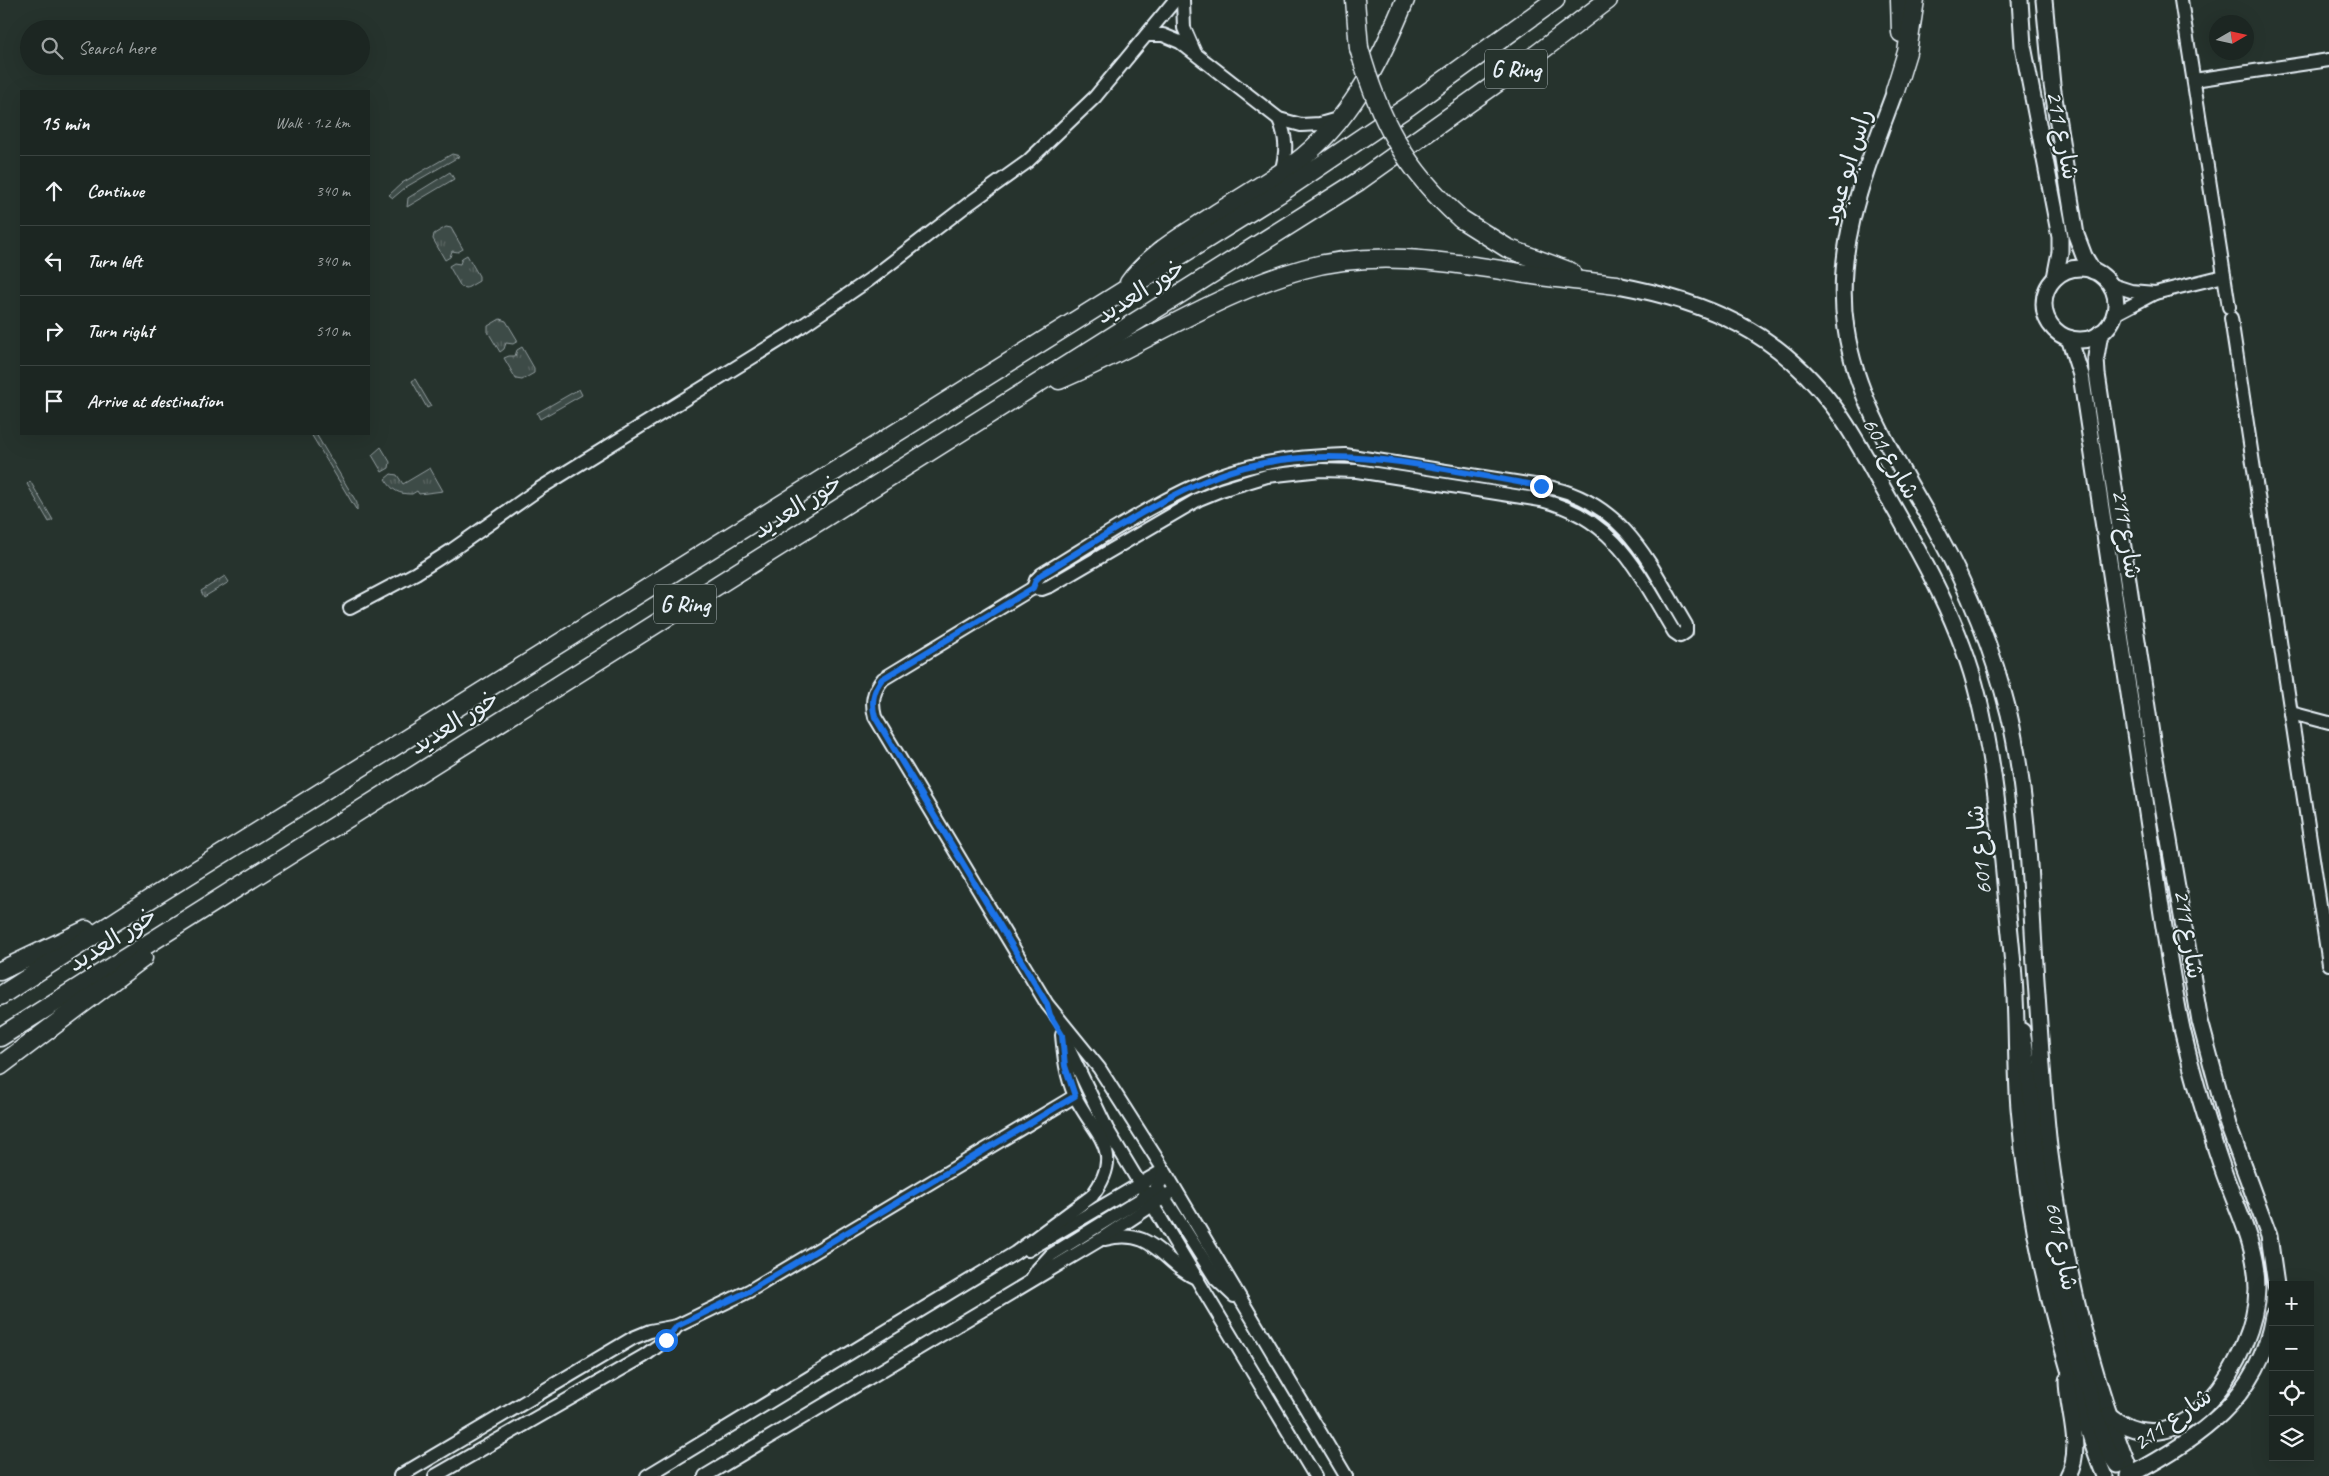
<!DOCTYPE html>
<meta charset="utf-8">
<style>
body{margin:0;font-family:Caveat,"Playpen Sans Arabic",sans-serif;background:#252e2a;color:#f1f3f6}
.controls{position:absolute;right:15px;bottom:15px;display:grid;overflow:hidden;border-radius:0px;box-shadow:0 5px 20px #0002}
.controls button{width:45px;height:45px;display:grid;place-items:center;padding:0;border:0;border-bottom:1px solid #3a4340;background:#1c2622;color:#f1f3f6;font:25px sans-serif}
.compass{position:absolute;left:2209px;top:15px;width:45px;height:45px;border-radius:50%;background:#1c2622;box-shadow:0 5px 20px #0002;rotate:81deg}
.stop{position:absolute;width:15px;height:15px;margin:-11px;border:4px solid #1a73e8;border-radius:50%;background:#fff}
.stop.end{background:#1a73e8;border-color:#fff;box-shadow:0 1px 5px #0008}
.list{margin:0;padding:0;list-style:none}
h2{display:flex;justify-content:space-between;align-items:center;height:65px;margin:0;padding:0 20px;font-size:21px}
h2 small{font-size:16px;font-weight:400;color:#a0a5a5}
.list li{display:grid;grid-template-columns:32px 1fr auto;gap:15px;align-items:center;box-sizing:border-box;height:70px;padding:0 20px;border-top:1px solid #3a4340}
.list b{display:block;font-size:19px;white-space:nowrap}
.list em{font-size:16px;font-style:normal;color:#a0a5a5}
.icon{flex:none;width:28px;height:28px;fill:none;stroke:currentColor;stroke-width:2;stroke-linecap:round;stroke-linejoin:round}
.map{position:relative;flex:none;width:2329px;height:1476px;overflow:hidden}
.search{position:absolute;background:#1c2622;box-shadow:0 5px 20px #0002;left:20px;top:20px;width:350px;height:55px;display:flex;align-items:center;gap:12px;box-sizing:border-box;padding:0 18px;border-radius:28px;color:#a0a5a5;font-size:19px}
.panel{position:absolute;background:#1c2622;box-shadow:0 5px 20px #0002;left:20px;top:90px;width:350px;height:345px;border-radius:0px}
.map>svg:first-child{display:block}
.grass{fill:url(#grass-tufts);stroke:#939ea0}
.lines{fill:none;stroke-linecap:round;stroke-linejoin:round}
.minor-casing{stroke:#e8f1f8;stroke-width:16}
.major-casing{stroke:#e8f1f8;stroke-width:19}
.highway-casing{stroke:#e8f1f8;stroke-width:21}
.minor{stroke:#26332d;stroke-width:12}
.major{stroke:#26332d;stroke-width:15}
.highway{stroke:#26332d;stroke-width:18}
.highway-bridge-casing{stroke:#e8f1f8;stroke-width:21;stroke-linecap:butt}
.highway-bridge{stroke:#26332d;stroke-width:18}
.route{stroke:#1a73e8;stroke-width:6}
.labels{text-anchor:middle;stroke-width:4;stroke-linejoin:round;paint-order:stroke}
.shield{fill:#26332d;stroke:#aeb8bb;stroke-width:1}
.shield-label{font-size:22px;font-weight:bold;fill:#e8f1f8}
.street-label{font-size:24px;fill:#e8f1f8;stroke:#26332d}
</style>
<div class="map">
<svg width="2329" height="1476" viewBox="0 0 2329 1476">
<defs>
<pattern id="grass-tufts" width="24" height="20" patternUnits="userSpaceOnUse" patternTransform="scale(1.25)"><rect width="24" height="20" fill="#3e4b47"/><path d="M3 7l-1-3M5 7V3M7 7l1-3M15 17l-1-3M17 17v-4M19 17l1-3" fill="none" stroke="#5a6562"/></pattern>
</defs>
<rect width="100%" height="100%" fill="#26332d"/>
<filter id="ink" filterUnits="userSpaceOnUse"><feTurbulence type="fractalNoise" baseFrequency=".02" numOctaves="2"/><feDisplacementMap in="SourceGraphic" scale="10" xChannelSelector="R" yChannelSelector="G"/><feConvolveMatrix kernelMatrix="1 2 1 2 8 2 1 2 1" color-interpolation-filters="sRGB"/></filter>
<g filter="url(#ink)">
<g class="grass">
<path d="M 452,154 L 460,156 L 406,187 L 393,198 L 389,195 L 402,183 Z"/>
<path d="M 450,172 L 454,179 L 407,207 L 408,198 Z"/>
<path d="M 446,227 L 451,228 L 463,249 L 458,252 L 452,251 L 450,257 L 445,260 L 433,239 L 434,234 Z"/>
<path d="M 467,255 L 479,276 L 479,281 L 467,288 L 461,287 L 449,266 L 454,263 L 460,264 L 462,258 Z"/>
<path d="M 500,319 L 506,321 L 518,341 L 513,344 L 506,343 L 504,349 L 500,352 L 488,332 L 488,326 Z"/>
<path d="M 522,347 L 534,368 L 534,373 L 522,380 L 516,379 L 504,358 L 509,356 L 515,356 L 517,350 Z"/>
<path d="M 415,379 L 431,406 L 427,408 L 412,381 Z"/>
<path d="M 579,389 L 582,395 L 540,419 L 537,413 Z"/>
<path d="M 311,434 L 316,434 L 357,503 L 357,511 Z"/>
<path d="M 381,447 L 390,462 L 389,468 L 382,472 L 372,455 Z"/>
<path d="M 430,468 L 443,491 L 419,494 L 417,491 L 412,494 C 398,494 393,491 385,479 L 391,474 L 397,475 L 403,484 Z"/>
<path d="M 30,481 L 53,520 L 49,522 L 27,484 Z"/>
<path d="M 225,576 L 229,582 L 204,597 L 201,591 Z"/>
</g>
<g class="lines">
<defs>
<g id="minor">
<path d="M 1183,0 L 1184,28 L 1194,51"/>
<path d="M 2181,0 L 2229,307"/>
<path d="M 1148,35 L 1163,35 L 1180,42 L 1279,119 L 1301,125 L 1320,124 L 1341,118"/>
<path d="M 2194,80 L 2329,60"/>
<path d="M 1279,119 C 1287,139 1287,152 1281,172"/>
<path d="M 2109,284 L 2131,291 L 2155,293"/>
<path d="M 2113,315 L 2155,293 L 2224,276"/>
<path d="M 2231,318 L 2329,964"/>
<path d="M 1345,455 L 1553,488 C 1627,506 1650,565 1686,625 L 1686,632 L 1680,636 L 1674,632 C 1638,572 1615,518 1541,500 L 1357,471 L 1321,470 L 1267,476 L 1221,490 L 1199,499 L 1050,586 L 1042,589 L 1033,588 L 1036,580 L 1042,574 C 1097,541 1159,498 1218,476 C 1259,461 1302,456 1345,455 Z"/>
<path d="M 1033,588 L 883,679 C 873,691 871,702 875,717 L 1047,1004 L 1099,1068 L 1164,1170 L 1346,1476"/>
<path d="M 350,608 L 416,573 L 452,550 L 539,489 L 790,334 L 869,280 L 967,205 L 1027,162 L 1095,97 L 1175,0"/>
<path d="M 2291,713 L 2329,723"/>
<path d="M 1064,1039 L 1107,1129 L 1315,1476"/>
<path d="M 1160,1191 L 1216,1279 L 1234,1296"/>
<path d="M 1105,1239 C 1155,1226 1162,1264 1198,1279"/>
<path d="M 1028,1250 L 1164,1170"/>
<path d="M 1031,1280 L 1038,1269 L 1051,1255 L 1154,1191 L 1162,1180 L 1164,1170"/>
<path d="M 400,1476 L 633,1338 L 650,1331 L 677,1326 L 749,1291 L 1075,1096"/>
<path d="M 435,1476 L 644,1356 L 666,1340 L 677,1326"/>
<path d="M 647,1476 L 1015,1253 L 1092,1196 C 1127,1150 1093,1134 1075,1096 C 1066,1076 1064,1056 1062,1035"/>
<path d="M 705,1476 L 1098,1241 L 1175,1190"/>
</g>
<g id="major">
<path d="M 2020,0 L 2023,46 L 2060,237 L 2060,252 L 2055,278"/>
<path d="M 2044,0 L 2052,85 L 2076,235 L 2084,256 L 2093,271"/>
<path d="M 1895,91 C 1867,167 1833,245 1846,329 C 1857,404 1901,467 1937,532 C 1969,590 1993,650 2009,714 C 2029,801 2030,892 2036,980 C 2040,1036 2043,1092 2049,1147 C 2063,1259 2089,1371 2132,1476"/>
<circle cx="2080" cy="304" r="36"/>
<path d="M 1617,285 C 1708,302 1777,331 1834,407 C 1853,432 1868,462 1884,490 C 1921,555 1960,622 1978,696 C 1994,761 2000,828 2006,894 C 2009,928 2014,963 2015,997 C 2017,1034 2016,1071 2019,1108 C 2027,1209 2048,1308 2080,1404 C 2088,1428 2095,1453 2105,1476"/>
<path d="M 2100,333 L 2096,357 L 2097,374 L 2153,747 L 2200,1021 L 2228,1125 L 2269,1236 L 2276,1285"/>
<path d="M 2069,338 L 2081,375 C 2102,521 2124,667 2147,813 C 2158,885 2167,958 2182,1029 C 2193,1077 2207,1124 2223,1170 C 2237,1210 2257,1245 2257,1289 C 2256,1354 2184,1476 2109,1415"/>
<path d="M 2022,1031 C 2032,1078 2032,1126 2039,1174 C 2049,1246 2065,1318 2088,1388 C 2096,1412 2102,1444 2118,1465"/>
<path d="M 2067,1380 C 2067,1410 2084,1448 2068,1476"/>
<path d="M 2129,1476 C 2197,1440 2260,1398 2273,1316"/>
</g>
<g id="highway">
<path d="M 1355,0 L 1359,48"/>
<path d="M 1900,0 L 1901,33"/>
<path d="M 1895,91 L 1907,52 L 1915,0"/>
<path d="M 1461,219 L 1507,248 L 1571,272"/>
<path d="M 1129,283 C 1151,252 1186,234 1217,213 C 1243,197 1269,181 1294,164 C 1349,123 1380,62 1405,0"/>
<path d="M 1059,380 C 1141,346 1217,293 1303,269 C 1375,249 1448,262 1520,273 C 1552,278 1585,281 1617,285"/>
<path d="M 0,971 L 86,930"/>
<path d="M 0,996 L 150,899 L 1280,193 L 1409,106 L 1555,0"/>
<path d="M 0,1037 L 1359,181 L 1525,63 L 1608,0"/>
<path d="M 0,1066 L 143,958"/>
</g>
</defs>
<use href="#minor" class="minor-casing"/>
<use href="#major" class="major-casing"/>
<use href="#highway" class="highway-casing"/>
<use href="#minor" class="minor"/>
<use href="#major" class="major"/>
<use href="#highway" class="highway"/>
<defs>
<path id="highway-bridge" d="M 1359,48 C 1379,120 1405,169 1461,219"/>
</defs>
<use href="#highway-bridge" class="highway-bridge-casing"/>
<use href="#highway-bridge" class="highway-bridge"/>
</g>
</g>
<g class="lines" filter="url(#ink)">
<path class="route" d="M 666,1340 L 677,1326 L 749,1291 L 1075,1096 L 1065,1066 L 1062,1035 L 1050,1015 L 1047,1004 L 875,717 C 871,702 873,691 882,679 L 1033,588 L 1036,580 L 1042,574 C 1099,540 1155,500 1217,476 C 1322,436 1435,469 1541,486"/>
</g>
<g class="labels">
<g class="shield">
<rect x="1485" y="49.5" width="62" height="39" rx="4"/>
<rect x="654" y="584.5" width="62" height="39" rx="4"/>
</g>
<g class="shield-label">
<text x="1516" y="77">G Ring</text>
<text x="685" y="612">G Ring</text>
</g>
<g class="street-label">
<text transform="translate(2063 135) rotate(79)" y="8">شارع 211</text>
<text transform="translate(1847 167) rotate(-73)" y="8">راس ابو عبود</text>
<text transform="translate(1140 291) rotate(-32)" y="8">خور العديد</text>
<text transform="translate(1891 458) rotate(60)" y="8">شارع 601</text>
<text transform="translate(797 506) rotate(-32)" y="8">خور العديد</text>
<text transform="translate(2127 534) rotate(81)" y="8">شارع 211</text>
<text transform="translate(454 722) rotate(-32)" y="8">خور العديد</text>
<text transform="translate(1979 850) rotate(-96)" y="8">شارع 601</text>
<text transform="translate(2189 934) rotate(81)" y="8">شارع 211</text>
<text transform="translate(112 939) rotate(-32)" y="8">خور العديد</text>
<text transform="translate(2062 1246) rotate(79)" y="8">شارع 601</text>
<text transform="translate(2172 1419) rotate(-35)" y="8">شارع 211</text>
</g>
</g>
</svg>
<div class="controls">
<button>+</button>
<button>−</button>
<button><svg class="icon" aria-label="locate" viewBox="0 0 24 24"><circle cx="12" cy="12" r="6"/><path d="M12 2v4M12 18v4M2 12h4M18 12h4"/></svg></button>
<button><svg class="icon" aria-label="layers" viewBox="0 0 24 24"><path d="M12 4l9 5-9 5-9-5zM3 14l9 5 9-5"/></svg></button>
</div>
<svg class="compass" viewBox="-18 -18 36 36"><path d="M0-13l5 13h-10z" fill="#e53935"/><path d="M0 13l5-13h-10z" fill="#a0a5a5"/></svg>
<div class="stop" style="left:666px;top:1340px"></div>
<div class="stop end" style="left:1541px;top:486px"></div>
<div class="search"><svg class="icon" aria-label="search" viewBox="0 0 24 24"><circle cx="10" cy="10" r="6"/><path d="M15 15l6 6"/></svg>Search here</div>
<section class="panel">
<h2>15 min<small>Walk · 1.2 km</small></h2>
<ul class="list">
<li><svg class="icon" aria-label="ahead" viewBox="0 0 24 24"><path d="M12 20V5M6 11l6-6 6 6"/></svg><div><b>Continue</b></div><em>340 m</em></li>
<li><svg class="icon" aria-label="left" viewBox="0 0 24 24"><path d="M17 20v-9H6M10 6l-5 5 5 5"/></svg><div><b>Turn left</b></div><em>340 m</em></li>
<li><svg class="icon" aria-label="right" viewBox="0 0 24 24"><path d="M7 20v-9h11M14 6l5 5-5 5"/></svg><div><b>Turn right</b></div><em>510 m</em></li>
<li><svg class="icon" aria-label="arrive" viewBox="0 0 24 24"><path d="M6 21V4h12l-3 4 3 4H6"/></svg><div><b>Arrive at destination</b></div></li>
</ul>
</section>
</div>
